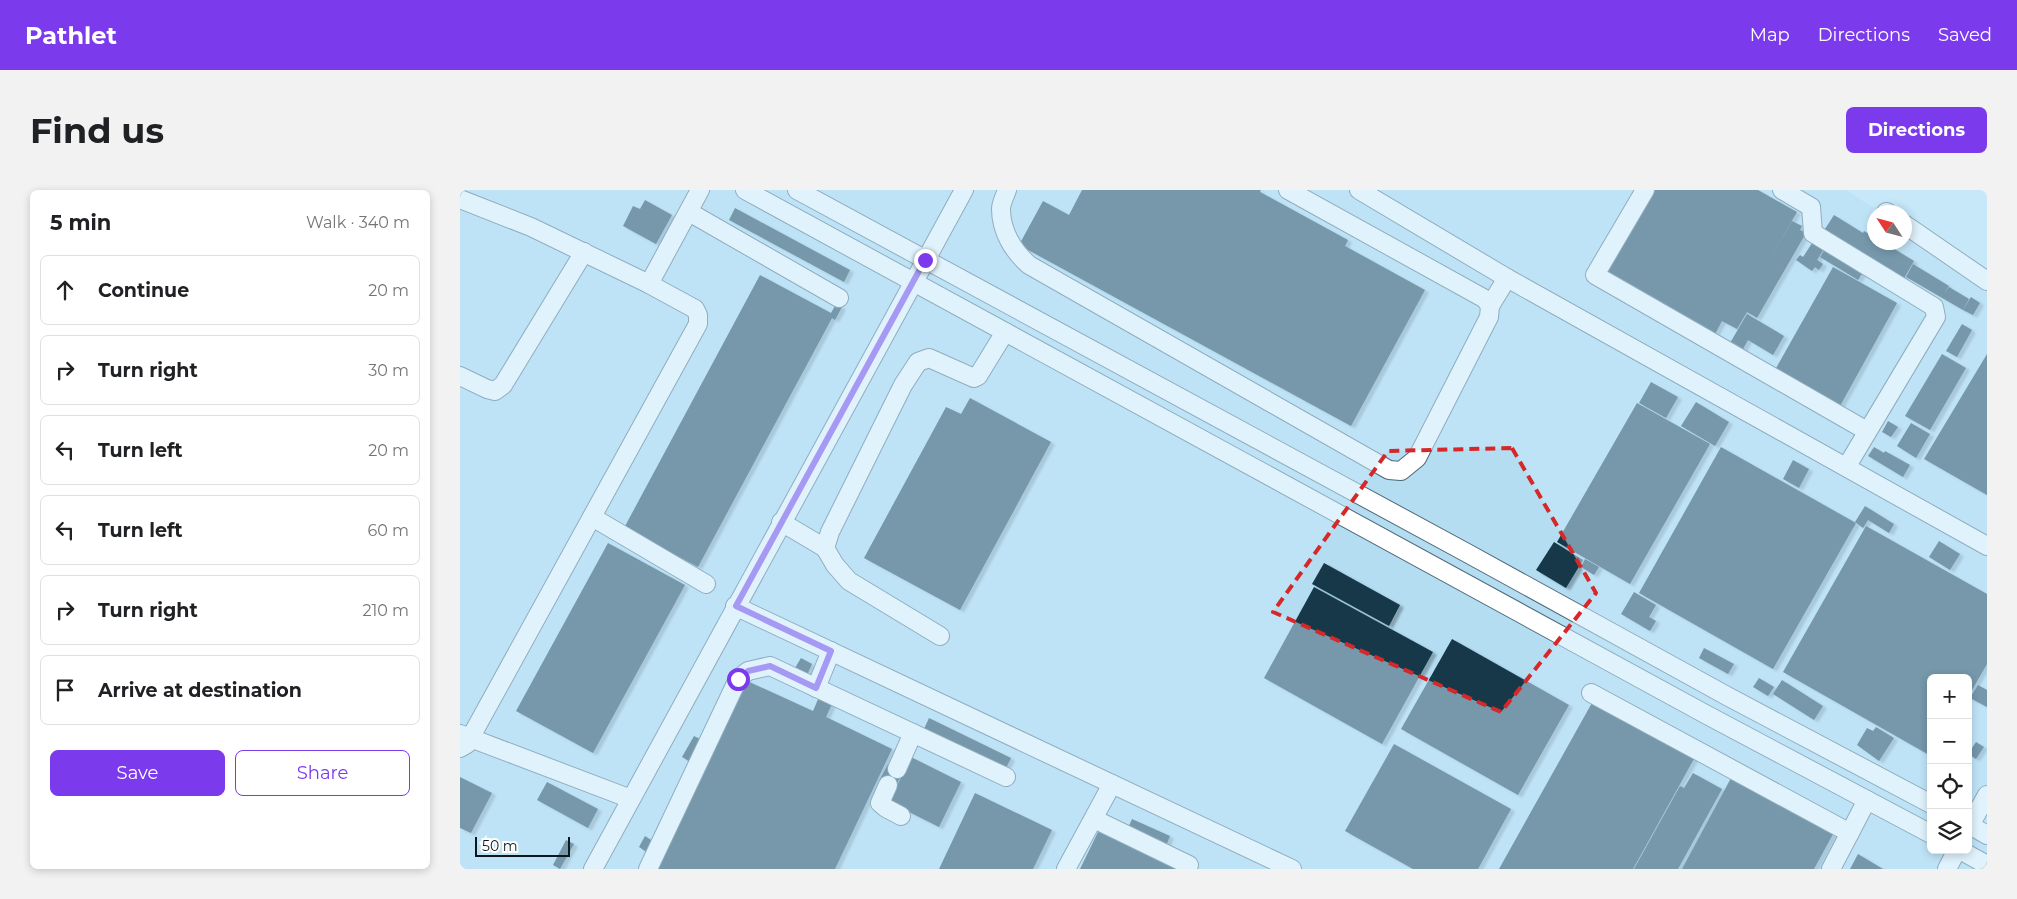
<!DOCTYPE html>
<meta charset="utf-8">
<style>
body{margin:0;font-family:Montserrat,sans-serif;background:#f2f2f2;color:#202124}
.controls{position:absolute;right:15px;bottom:15px;display:grid;overflow:hidden;border-radius:8px;box-shadow:0 2px 8px #0003}
.controls button{width:45px;height:45px;display:grid;place-items:center;padding:0;border:0;border-bottom:1px solid #e0e0e0;background:#fff;color:#202124;font:25px sans-serif}
.compass{position:absolute;left:1407px;top:15px;width:45px;height:45px;border-radius:50%;background:#fff;box-shadow:0 2px 8px #0003;rotate:306deg}
.scale{position:absolute;left:15px;bottom:12px;width:95px;box-sizing:border-box;padding-left:5px;border:2px solid #0c181e;border-top:0;font-size:14px;line-height:18px;white-space:nowrap;color:#0c181e;-webkit-text-stroke:4px #fff;paint-order:stroke}
.stop{position:absolute;width:15px;height:15px;margin:-11px;border:4px solid #7c3aed;border-radius:50%;background:#fff}
.stop.end{background:#7c3aed;border-color:#fff;box-shadow:0 1px 5px #0008}
.list{margin:0;padding:0;list-style:none}
h2{display:flex;justify-content:space-between;align-items:center;height:65px;margin:0;padding:0 20px;font-size:21px}
h2 small{font-size:16px;font-weight:400;color:#757577}
.list li{display:grid;grid-template-columns:32px 1fr auto;gap:15px;align-items:center;box-sizing:border-box;height:70px;margin:0 10px 10px;padding:0 10px;border:1px solid #e0e0e0;border-radius:8px}
.list b{display:block;font-size:19px;white-space:nowrap}
.list em{font-size:16px;font-style:normal;color:#757577}
.actions{display:flex;gap:10px;padding:15px 20px}
.actions a{flex:1;padding:11px 0;border:1px solid #7c3aed;border-radius:8px;text-align:center;font-size:18px;color:#7c3aed}
.actions .main{background:#7c3aed;color:#fff}
.icon{flex:none;width:28px;height:28px;fill:none;stroke:currentColor;stroke-width:2;stroke-linecap:round;stroke-linejoin:round}
.map{position:relative;flex:none;width:1527px;height:679px;overflow:hidden;border-radius:8px}
header{display:flex;align-items:center;gap:30px;box-sizing:border-box;height:70px;padding:0 25px;background:#7c3aed;color:#fff}
header strong{font-size:24px}
nav{display:flex;gap:28px;margin-inline-start:auto;font-size:18px}
.intro{display:flex;align-items:center;justify-content:space-between;box-sizing:border-box;height:120px;padding:0 30px}
h1{margin:0;font-size:35px}
.button{padding:12px 22px;border-radius:8px;background:#7c3aed;color:#fff;font-size:18px;font-weight:700}
main{display:flex;gap:30px;padding:0 30px}
aside{flex:1;background:#fff;border-radius:8px;box-shadow:0 2px 8px #0003}
.map>svg:first-child{display:block}
.built{fill:#b5ddf2;fill-rule:evenodd}
.building{fill:#12394a;filter:url(#shadow)}
.lines{fill:none;stroke-linecap:round;stroke-linejoin:round}
.minor-casing{stroke:#4b6877;stroke-width:20}
.minor{stroke:#fff;stroke-width:18}
.route{stroke:#7c3aed;stroke-width:6}
.marked{fill:none;stroke:#d62828;stroke-width:4;stroke-dasharray:10 6;stroke-linejoin:round}
</style>
<header>
<strong>Pathlet</strong>
<nav><a>Map</a><a>Directions</a><a>Saved</a></nav>
</header>
<div class="intro"><h1>Find us</h1><a class="button">Directions</a></div>
<main>
<aside>
<h2>5 min<small>Walk · 340 m</small></h2>
<ul class="list">
<li><svg class="icon" aria-label="ahead" viewBox="0 0 24 24"><path d="M12 20V5M6 11l6-6 6 6"/></svg><div><b>Continue</b></div><em>20 m</em></li>
<li><svg class="icon" aria-label="right" viewBox="0 0 24 24"><path d="M7 20v-9h11M14 6l5 5-5 5"/></svg><div><b>Turn right</b></div><em>30 m</em></li>
<li><svg class="icon" aria-label="left" viewBox="0 0 24 24"><path d="M17 20v-9H6M10 6l-5 5 5 5"/></svg><div><b>Turn left</b></div><em>20 m</em></li>
<li><svg class="icon" aria-label="left" viewBox="0 0 24 24"><path d="M17 20v-9H6M10 6l-5 5 5 5"/></svg><div><b>Turn left</b></div><em>60 m</em></li>
<li><svg class="icon" aria-label="right" viewBox="0 0 24 24"><path d="M7 20v-9h11M14 6l5 5-5 5"/></svg><div><b>Turn right</b></div><em>210 m</em></li>
<li><svg class="icon" aria-label="arrive" viewBox="0 0 24 24"><path d="M6 21V4h12l-3 4 3 4H6"/></svg><div><b>Arrive at destination</b></div></li>
</ul>
<div class="actions"><a class="main">Save</a><a>Share</a></div>
</aside>
<div class="map">
<svg width="1527" height="679" viewBox="0 0 1527 679">
<defs>
<filter id="shadow"><feDropShadow dx="4" dy="2.5" stdDeviation="1" flood-color="#0004"/></filter>
</defs>
<rect width="100%" height="100%" fill="#c7e8f9"/>
<path class="built" d="M 0,0 L 1386,0 L 1420,22 L 1414,22 L 1414,52 L 1444,52 L 1445,38 L 1527,92 L 1527,679 L 0,679 ZM 1471,488 L 1508,488 L 1508,660 L 1471,660 Z"/>
<g class="building">
<path d="M 622,0 L 801,0 L 800,2 L 888,50 L 885,56 L 965,100 L 891,236 L 559,55 L 583,11 L 609,25 Z"/>
<path d="M 1194,0 L 1298,0 L 1337,22 L 1306,75 L 1332,31 L 1342,36 L 1340,40 L 1346,43 L 1297,128 L 1287,122 L 1277,139 L 1262,131 L 1254,146 L 1146,84 Z"/>
<path d="M 185,10 L 212,25 L 196,54 L 163,36 L 173,16 L 180,19 Z"/>
<path d="M 275,18 L 390,80 L 384,92 L 269,30 Z"/>
<path d="M 1374,25 L 1403,43 L 1404,41 L 1414,47 L 1414,52 L 1423,52 L 1454,71 L 1443,90 L 1363,42 Z"/>
<path d="M 1356,47 L 1367,54 L 1357,70 L 1363,74 L 1359,80 L 1355,77 L 1352,81 L 1336,70 L 1340,65 L 1343,67 Z"/>
<path d="M 1368,54 L 1406,77 L 1398,90 L 1360,67 Z"/>
<path d="M 1453,74 L 1489,96 L 1484,103 L 1489,97 L 1509,109 L 1503,120 L 1446,87 Z"/>
<path d="M 1373,77 L 1437,113 L 1380,216 L 1315,180 Z"/>
<path d="M 300,85 L 371,123 L 376,114 L 382,117 L 375,130 L 372,128 L 238,377 L 164,338 Z"/>
<path d="M 1511,107 L 1520,113 L 1513,125 L 1503,120 Z"/>
<path d="M 1287,124 L 1324,146 L 1313,165 L 1288,150 L 1282,161 L 1270,153 Z"/>
<path d="M 1502,134 L 1512,140 L 1497,167 L 1486,161 Z"/>
<path d="M 1482,164 L 1506,178 L 1470,240 L 1445,226 Z"/>
<path d="M 1527,164 L 1527,305 L 1464,269 Z"/>
<path d="M 1191,192 L 1218,207 L 1206,228 L 1179,213 Z"/>
<path d="M 510,208 L 591,252 L 500,420 L 404,368 L 486,217 L 501,224 Z"/>
<path d="M 1236,212 L 1269,232 L 1255,256 L 1221,236 Z"/>
<path d="M 1177,213 L 1250,254 L 1170,394 L 1097,352 Z"/>
<path d="M 1428,231 L 1438,237 L 1431,247 L 1422,242 Z"/>
<path d="M 1451,233 L 1470,244 L 1456,268 L 1437,256 Z"/>
<path d="M 1261,257 L 1396,333 L 1313,479 L 1179,403 Z"/>
<path d="M 1414,257 L 1424,263 L 1425,261 L 1450,275 L 1443,287 L 1408,266 Z"/>
<path d="M 1333,270 L 1349,279 L 1339,298 L 1323,289 Z"/>
<path d="M 1405,316 L 1434,334 L 1429,343 L 1408,330 L 1403,338 L 1395,332 Z"/>
<path d="M 1406,336 L 1527,404 L 1527,474 L 1508,507 L 1508,488 L 1471,488 L 1471,566 L 1323,482 Z"/>
<path d="M 1479,351 L 1500,364 L 1490,380 L 1469,367 Z"/>
<path d="M 1094,352 L 1123,370 L 1106,398 L 1076,380 Z"/>
<path d="M 148,353 L 225,395 L 133,563 L 56,521 Z"/>
<path d="M 1125,369 L 1139,377 L 1134,385 L 1121,377 Z"/>
<path d="M 864,373 L 940,415 L 929,436 L 852,394 Z"/>
<path d="M 854,397 L 973,462 L 922,554 L 804,488 Z"/>
<path d="M 1174,402 L 1196,415 L 1189,427 L 1196,431 L 1190,441 L 1161,424 Z"/>
<path d="M 992,449 L 1109,515 L 1058,605 L 941,539 Z"/>
<path d="M 1244,458 L 1274,474 L 1268,484 L 1239,468 Z"/>
<path d="M 341,468 L 352,474 L 347,485 L 335,478 Z"/>
<path d="M 1299,488 L 1314,497 L 1308,506 L 1293,497 Z"/>
<path d="M 285,490 L 353,521 L 359,507 L 372,514 L 366,527 L 432,559 L 375,679 L 196,679 Z"/>
<path d="M 1322,490 L 1363,516 L 1354,530 L 1313,504 Z"/>
<path d="M 1518,495 L 1527,500 L 1527,517 L 1510,508 Z"/>
<path d="M 1133,511 L 1235,567 L 1173,679 L 1039,679 Z"/>
<path d="M 469,528 L 551,568 L 546,578 L 464,539 Z"/>
<path d="M 1416,537 L 1434,548 L 1419,571 L 1397,555 L 1407,538 L 1413,541 Z"/>
<path d="M 234,546 L 244,551 L 232,573 L 222,567 Z"/>
<path d="M 1516,552 L 1524,557 L 1516,569 L 1508,564 Z"/>
<path d="M 934,554 L 1051,619 L 1018,679 L 953,679 L 885,641 Z"/>
<path d="M 451,567 L 501,592 L 479,637 L 429,612 Z"/>
<path d="M 428,574 L 443,581 L 435,598 L 419,591 Z"/>
<path d="M 1233,583 L 1262,599 L 1218,679 L 1174,679 L 1220,596 L 1224,598 Z"/>
<path d="M 0,587 L 32,603 L 11,643 L 0,638 Z"/>
<path d="M 1271,588 L 1373,644 L 1354,679 L 1222,679 Z"/>
<path d="M 87,592 L 138,619 L 128,638 L 77,610 Z"/>
<path d="M 515,603 L 592,640 L 573,679 L 479,679 Z"/>
<path d="M 672,629 L 710,646 L 706,656 L 668,638 Z"/>
<path d="M 639,640 L 716,677 L 715,679 L 620,679 Z"/>
<path d="M 185,646 L 194,652 L 188,663 L 179,657 Z"/>
<path d="M 106,650 L 114,654 L 100,679 L 93,675 Z"/>
<path d="M 1398,664 L 1423,679 L 1390,679 Z"/>
</g>
<g class="lines">
<defs>
<g id="minor">
<path d="M 285,0 L 1247,525 L 1471,644"/>
<path d="M 337,0 L 1007,363 L 1267,506 L 1471,614"/>
<path d="M 547,0 C 545,6 541,13 541,19 C 541,41 553,61 569,75 L 929,280 L 941,281 L 957,268 L 1029,127 L 1030,116 L 1025,109 L 828,0"/>
<path d="M 899,0 L 1047,88 L 1527,356"/>
<path d="M 1185,0 L 1135,85 L 1407,241"/>
<path d="M 1322,0 L 1351,17 L 1353,43 L 1474,117 L 1476,127 L 1387,276"/>
<path d="M 0,9 L 71,37 L 189,94"/>
<path d="M 229,22 L 379,108"/>
<path d="M 1426,22 L 1427,22"/>
<path d="M 1444,34 L 1527,91"/>
<path d="M 1030,116 L 1047,88"/>
<path d="M 0,186 L 27,199 L 35,201 L 43,195 L 124,62"/>
<path d="M 132,327 L 246,394"/>
<path d="M 321,332 L 365,358"/>
<path d="M 275,416 L 832,679"/>
<path d="M 480,446 L 389,391 L 375,375 L 365,358 L 370,342 L 443,195 L 458,172 L 469,168 L 514,188 L 518,186 L 545,142"/>
<path d="M 356,498 L 371,461"/>
<path d="M 1131,503 L 1390,643"/>
<path d="M 0,544 L 171,609"/>
<path d="M 0,558 L 7,554 L 238,134 L 238,125 L 235,119 L 189,94 L 240,0"/>
<path d="M 437,579 L 453,543"/>
<path d="M 428,595 L 420,613 L 426,618 L 441,626"/>
<path d="M 634,629 L 729,675"/>
<path d="M 1508,634 L 1527,645"/>
<path d="M 1508,639 L 1527,605"/>
<path d="M 1500,660 L 1527,675"/>
<path d="M 133,679 L 504,0"/>
<path d="M 188,679 L 278,489 L 288,481 L 310,476 L 546,587"/>
<path d="M 606,679 L 652,594"/>
<path d="M 1371,679 L 1407,610"/>
<path d="M 1487,679 L 1497,660"/>
</g>
</defs>
<use href="#minor" class="minor-casing"/>
<use href="#minor" class="minor"/>
</g>
<g class="lines">
<path class="route" d="M 278,489 L 288,481 L 310,476 L 356,498 L 371,461 L 276,416 L 465,70"/>
</g>
<path d="M0 0H1527V679H0ZM 1052,258 L 1136,403 L 1041,522 L 813,422 L 928,261 Z" fill="#c7e8f9" fill-opacity=".55" fill-rule="evenodd"/>
<path class="marked" d="M 1052,258 L 1136,403 L 1041,522 L 813,422 L 928,261 Z"/>
</svg>
<div class="controls">
<button>+</button>
<button>−</button>
<button><svg class="icon" aria-label="locate" viewBox="0 0 24 24"><circle cx="12" cy="12" r="6"/><path d="M12 2v4M12 18v4M2 12h4M18 12h4"/></svg></button>
<button><svg class="icon" aria-label="layers" viewBox="0 0 24 24"><path d="M12 4l9 5-9 5-9-5zM3 14l9 5 9-5"/></svg></button>
</div>
<svg class="compass" viewBox="-18 -18 36 36"><path d="M0-13l5 13h-10z" fill="#e53935"/><path d="M0 13l5-13h-10z" fill="#757577"/></svg>
<div class="scale">50 m</div>
<div class="stop" style="left:278px;top:489px"></div>
<div class="stop end" style="left:465px;top:70px"></div>
</div>
</main>
